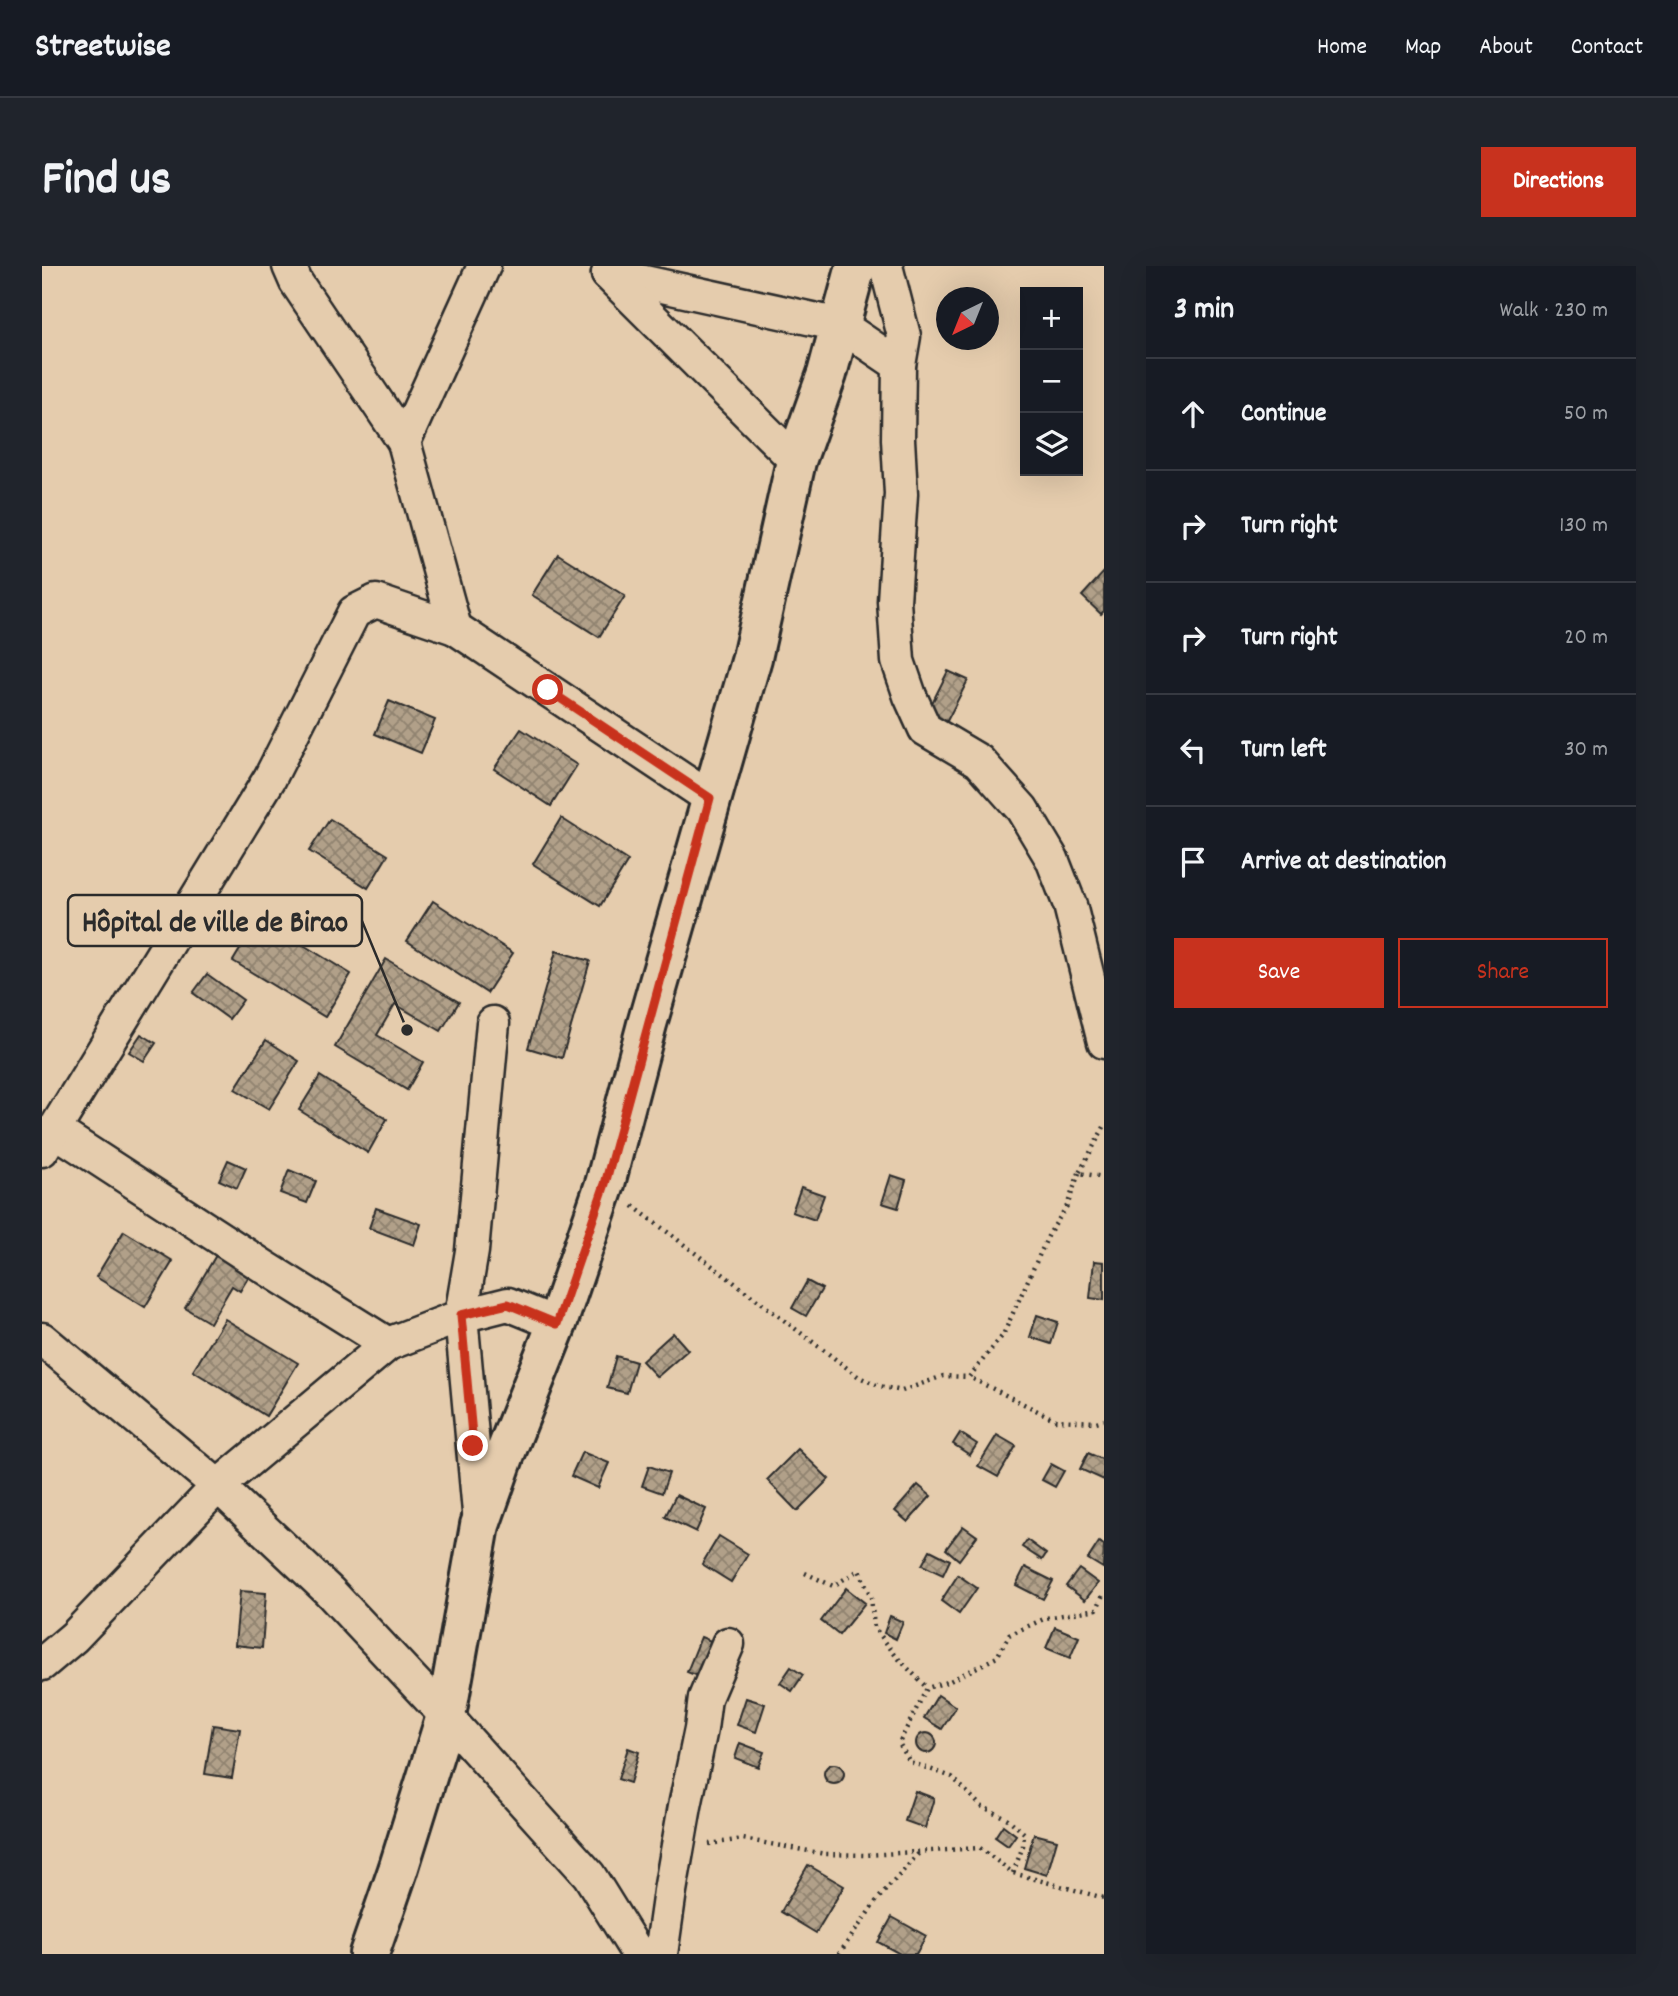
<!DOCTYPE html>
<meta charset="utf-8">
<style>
body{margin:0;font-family:Dekko,sans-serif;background:#20242c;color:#f1f3f6}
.controls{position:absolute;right:21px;top:21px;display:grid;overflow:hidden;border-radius:0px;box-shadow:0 7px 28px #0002}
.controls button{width:63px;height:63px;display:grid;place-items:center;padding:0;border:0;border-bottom:2px solid #363941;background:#171b24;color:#f1f3f6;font:35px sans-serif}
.compass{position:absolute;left:894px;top:21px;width:63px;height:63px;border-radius:50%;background:#171b24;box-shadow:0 7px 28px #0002;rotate:223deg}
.stop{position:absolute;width:21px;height:21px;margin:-16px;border:5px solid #c8321e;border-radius:50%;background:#fff}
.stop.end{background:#c8321e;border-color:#fff;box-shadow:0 2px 7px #0008}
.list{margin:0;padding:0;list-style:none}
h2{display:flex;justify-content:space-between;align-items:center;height:91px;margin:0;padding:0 28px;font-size:30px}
h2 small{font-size:23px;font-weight:400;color:#9ea1a6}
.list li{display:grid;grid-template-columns:46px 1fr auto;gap:21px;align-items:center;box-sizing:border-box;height:112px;padding:0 28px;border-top:2px solid #363941}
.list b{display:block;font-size:26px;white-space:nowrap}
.list em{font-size:23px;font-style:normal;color:#9ea1a6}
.actions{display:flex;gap:14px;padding:21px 28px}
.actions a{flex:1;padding:16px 0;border:2px solid #c8321e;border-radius:0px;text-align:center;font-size:24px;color:#c8321e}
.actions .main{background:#c8321e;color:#fff}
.icon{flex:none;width:38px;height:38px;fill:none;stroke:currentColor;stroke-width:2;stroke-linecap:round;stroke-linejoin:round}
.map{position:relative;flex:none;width:1062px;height:1688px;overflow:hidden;border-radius:0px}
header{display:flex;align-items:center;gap:42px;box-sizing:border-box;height:98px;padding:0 35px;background:#171b24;border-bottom:2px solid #363941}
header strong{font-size:33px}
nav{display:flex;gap:38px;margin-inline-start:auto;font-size:24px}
.intro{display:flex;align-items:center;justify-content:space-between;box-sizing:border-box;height:168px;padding:0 42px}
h1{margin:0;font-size:49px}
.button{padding:18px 32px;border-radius:0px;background:#c8321e;color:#fff;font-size:24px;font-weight:700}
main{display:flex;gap:42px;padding:0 42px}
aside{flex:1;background:#171b24;border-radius:0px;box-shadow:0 7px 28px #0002}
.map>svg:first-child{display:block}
.building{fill:url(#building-cross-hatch);stroke:#2b2b2b;stroke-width:2}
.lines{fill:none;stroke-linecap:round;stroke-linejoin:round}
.street-casing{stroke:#2b2b2b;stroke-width:37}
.primary-casing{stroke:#2b2b2b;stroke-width:44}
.path{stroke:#2b2b2b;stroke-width:4.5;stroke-dasharray:2 5;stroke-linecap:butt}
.street{stroke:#e5ccad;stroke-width:32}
.primary{stroke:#e5ccad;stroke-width:38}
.route{stroke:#c8321e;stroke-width:9}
.leader{fill:none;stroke:#2b2b2b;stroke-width:2.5}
.callout-dot{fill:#2b2b2b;stroke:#e5ccad;stroke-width:2.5}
.callout{fill:#e5ccad;stroke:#2b2b2b;stroke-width:2.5}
.callout-label{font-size:30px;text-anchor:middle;font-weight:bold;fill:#2b2b2b}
</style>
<header>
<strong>Streetwise</strong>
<nav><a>Home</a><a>Map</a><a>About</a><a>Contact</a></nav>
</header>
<div class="intro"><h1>Find us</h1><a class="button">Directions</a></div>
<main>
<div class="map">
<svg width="1062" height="1688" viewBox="0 0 1062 1688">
<defs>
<pattern id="building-cross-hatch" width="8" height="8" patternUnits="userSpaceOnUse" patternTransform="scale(1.75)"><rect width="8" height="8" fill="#b1a089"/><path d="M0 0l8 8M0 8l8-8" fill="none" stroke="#908370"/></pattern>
</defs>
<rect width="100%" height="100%" fill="#e5ccad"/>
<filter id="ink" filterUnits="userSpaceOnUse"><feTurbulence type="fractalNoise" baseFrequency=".0143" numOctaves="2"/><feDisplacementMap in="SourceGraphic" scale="14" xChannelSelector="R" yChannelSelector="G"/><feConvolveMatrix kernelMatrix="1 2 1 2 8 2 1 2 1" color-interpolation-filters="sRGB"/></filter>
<g filter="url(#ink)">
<g class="building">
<path d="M 516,288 L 583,330 L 557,371 L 490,329 Z"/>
<path d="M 1062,306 L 1062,345 L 1059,348 L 1040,330 Z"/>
<path d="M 906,405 L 926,414 L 904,457 L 885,447 Z"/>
<path d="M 347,435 L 393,454 L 379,487 L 333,468 Z"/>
<path d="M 479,463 L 535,499 L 509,540 L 452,503 Z"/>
<path d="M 519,552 L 586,595 L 558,640 L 491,598 Z"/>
<path d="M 288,553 L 346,589 L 326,622 L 267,585 Z"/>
<path d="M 391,635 L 471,687 L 445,727 L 365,675 Z"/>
<path d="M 217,652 L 309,708 L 283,751 L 191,695 Z"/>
<path d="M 514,685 L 548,695 L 520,792 L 486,782 Z"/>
<path d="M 344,693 L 417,736 L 399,765 L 353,738 L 335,769 L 381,796 L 365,824 L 293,781 Z"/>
<path d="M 165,708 L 201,734 L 187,753 L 151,727 Z"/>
<path d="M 99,768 L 114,777 L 102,795 L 87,786 Z"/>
<path d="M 224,774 L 257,795 L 227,843 L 193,823 Z"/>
<path d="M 278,810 L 345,853 L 326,887 L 257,844 Z"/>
<path d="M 186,894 L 204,902 L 195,922 L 177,914 Z"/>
<path d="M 247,904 L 274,915 L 265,937 L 238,927 Z"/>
<path d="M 849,909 L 864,914 L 856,942 L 840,937 Z"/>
<path d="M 759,921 L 782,929 L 773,954 L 750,946 Z"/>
<path d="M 334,942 L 379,958 L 372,979 L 327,962 Z"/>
<path d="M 82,965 L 131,995 L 103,1041 L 54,1011 Z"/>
<path d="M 177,984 L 202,999 L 199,1005 L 207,1010 L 198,1025 L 190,1020 L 168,1057 L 143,1042 Z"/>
<path d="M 1052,995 L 1062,996 L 1062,1034 L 1048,1032 Z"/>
<path d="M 765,1015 L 780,1023 L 764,1050 L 750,1042 Z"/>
<path d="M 995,1049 L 1016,1056 L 1009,1078 L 988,1071 Z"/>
<path d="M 183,1053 L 256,1097 L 224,1150 L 151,1105 Z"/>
<path d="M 631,1067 L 646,1084 L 615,1111 L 600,1095 Z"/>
<path d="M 574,1090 L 594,1096 L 585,1127 L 565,1122 Z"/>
<path d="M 918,1167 L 935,1178 L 928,1189 L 911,1178 Z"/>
<path d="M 955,1169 L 974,1180 L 956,1211 L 936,1200 Z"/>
<path d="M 756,1183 L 787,1213 L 755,1245 L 725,1214 Z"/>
<path d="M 540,1186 L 567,1197 L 556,1222 L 529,1210 Z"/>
<path d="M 1046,1187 L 1062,1194 L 1062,1214 L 1038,1203 Z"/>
<path d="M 1009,1198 L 1022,1205 L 1013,1221 L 1000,1214 Z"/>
<path d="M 607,1200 L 627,1207 L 620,1227 L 600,1220 Z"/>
<path d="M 876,1219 L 889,1230 L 866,1256 L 853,1245 Z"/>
<path d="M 634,1229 L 664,1243 L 654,1266 L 623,1251 Z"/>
<path d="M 921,1260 L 935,1270 L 917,1294 L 904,1283 Z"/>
<path d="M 677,1270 L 706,1288 L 689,1316 L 660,1298 Z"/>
<path d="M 985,1274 L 1004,1288 L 1000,1294 L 980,1281 Z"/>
<path d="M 1057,1276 L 1062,1279 L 1061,1302 L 1046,1293 Z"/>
<path d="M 888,1284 L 908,1294 L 901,1309 L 880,1299 Z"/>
<path d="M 983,1301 L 1011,1315 L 1001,1333 L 974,1319 Z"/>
<path d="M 1037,1303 L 1056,1317 L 1043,1334 L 1024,1320 Z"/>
<path d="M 916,1309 L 935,1322 L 917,1348 L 899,1335 Z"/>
<path d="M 804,1322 L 823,1337 L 797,1369 L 779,1355 Z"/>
<path d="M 198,1325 L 224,1327 L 220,1382 L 193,1379 Z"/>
<path d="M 848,1350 L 861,1356 L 854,1373 L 842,1367 Z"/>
<path d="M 1013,1361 L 1037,1371 L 1028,1392 L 1004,1382 Z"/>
<path d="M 659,1371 L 681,1380 L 668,1415 L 645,1406 Z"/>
<path d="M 749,1401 L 761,1409 L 750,1425 L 738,1417 Z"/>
<path d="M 896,1429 L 914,1441 L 900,1463 L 882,1452 Z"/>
<path d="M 704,1432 L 723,1438 L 714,1466 L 695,1459 Z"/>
<path d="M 171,1459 L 198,1463 L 190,1512 L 163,1508 Z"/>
<circle cx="884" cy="1477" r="10"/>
<path d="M 698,1477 L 722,1486 L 716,1501 L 693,1492 Z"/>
<path d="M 586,1482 L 597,1486 L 588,1517 L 576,1513 Z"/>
<circle cx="792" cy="1508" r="10"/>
<path d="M 873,1525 L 892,1532 L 883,1562 L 863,1555 Z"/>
<path d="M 961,1559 L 974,1569 L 966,1580 L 953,1571 Z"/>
<path d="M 992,1568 L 1015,1574 L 1005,1609 L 982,1602 Z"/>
<path d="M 766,1599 L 802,1620 L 774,1667 L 739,1646 Z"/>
<path d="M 850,1651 L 884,1670 L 874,1688 L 858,1688 L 836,1676 Z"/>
</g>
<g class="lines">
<defs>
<g id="street">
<path d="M 247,0 L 254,16 L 362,176"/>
<path d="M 844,0 L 862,70 L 857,99 L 856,173 L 859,228 L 852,335 L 856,395 L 868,430 L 883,463 L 937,495 L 980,543 L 1010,593 L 1028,639 L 1062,776"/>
<path d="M 566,8 L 798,59 L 857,99"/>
<path d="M 566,8 L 754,195"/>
<path d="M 413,362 L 668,532"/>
<path d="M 12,864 L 221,1000 L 346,1078"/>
<path d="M 0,884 L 228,512 L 312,346 L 334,335 L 413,362 L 362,176 L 442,0"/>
<path d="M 0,1073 L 176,1220 L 346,1078 L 419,1050 L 466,1038 L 515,1058"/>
<path d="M 438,1257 L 419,1050 L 430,985 L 451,757"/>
<path d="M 0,1398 L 32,1371 L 176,1220 L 287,1325 L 404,1450 L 547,1609 L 596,1688"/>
<path d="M 619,1688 L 628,1625 L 643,1540 L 659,1463 L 663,1432 L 686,1378"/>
</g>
<path id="primary" d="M 327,1688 L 356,1604 L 404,1450 L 438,1259 L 463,1188 L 515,1058 L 563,918 L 605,758 L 710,392 L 754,195 L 785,108 L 814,0"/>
</defs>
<use href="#street" class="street-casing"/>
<use href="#primary" class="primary-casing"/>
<g class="path">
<path d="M 1062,861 L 1037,907 L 1062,911"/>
<path d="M 1037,907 L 1025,940 L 1007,968 L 961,1069 L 927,1111 L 1014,1154 L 1054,1156 L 1062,1154"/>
<path d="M 591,940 L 817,1111 L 837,1120 L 860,1125 L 901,1110 L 927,1111"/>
<path d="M 763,1307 L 791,1320 L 817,1304 L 829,1331 L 832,1361 L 854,1390 L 885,1422"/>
<path d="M 667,1578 L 701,1573 L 783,1588 L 824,1589 L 938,1582 L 971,1607 L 1062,1632"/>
<path d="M 971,1607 L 981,1580 L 982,1567 L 966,1553 L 939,1540 L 910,1511 L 868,1496 L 857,1477 L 885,1422 L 908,1415 L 955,1391 L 967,1369 L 1004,1352 L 1055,1343 L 1062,1326"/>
<path d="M 797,1688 L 835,1634 L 878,1586"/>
</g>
<use href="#street" class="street"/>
<use href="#primary" class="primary"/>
</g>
</g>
<g class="lines" filter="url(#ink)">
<path class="route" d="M 431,1180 L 419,1049 L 466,1038 L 515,1058 L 563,918 L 668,532 L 506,424"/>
</g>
<path class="leader" d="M365 764L320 655"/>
<circle class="callout-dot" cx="365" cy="764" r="7"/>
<rect class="callout" x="26" y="629" width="294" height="51" rx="7"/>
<g class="callout-label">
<text x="173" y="665">Hôpital de ville de Birao</text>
</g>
</svg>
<div class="controls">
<button>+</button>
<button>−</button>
<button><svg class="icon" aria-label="layers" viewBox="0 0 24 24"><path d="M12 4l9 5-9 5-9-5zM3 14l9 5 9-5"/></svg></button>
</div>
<svg class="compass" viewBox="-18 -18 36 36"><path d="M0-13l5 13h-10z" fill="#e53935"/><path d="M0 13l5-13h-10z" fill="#9ea1a6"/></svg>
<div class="stop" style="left:506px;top:424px"></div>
<div class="stop end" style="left:431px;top:1180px"></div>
</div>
<aside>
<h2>3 min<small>Walk · 230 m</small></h2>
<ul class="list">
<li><svg class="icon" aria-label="ahead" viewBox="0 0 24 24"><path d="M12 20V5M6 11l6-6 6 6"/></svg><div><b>Continue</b></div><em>50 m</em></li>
<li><svg class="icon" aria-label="right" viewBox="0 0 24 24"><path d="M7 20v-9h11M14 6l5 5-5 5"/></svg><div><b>Turn right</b></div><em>130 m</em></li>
<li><svg class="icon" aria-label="right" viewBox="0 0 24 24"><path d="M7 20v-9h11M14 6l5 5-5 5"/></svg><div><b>Turn right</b></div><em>20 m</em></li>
<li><svg class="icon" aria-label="left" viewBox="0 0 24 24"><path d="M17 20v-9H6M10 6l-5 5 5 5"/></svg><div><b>Turn left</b></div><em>30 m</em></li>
<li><svg class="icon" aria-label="arrive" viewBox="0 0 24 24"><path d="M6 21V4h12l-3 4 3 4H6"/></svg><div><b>Arrive at destination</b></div></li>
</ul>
<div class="actions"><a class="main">Save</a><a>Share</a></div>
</aside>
</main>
